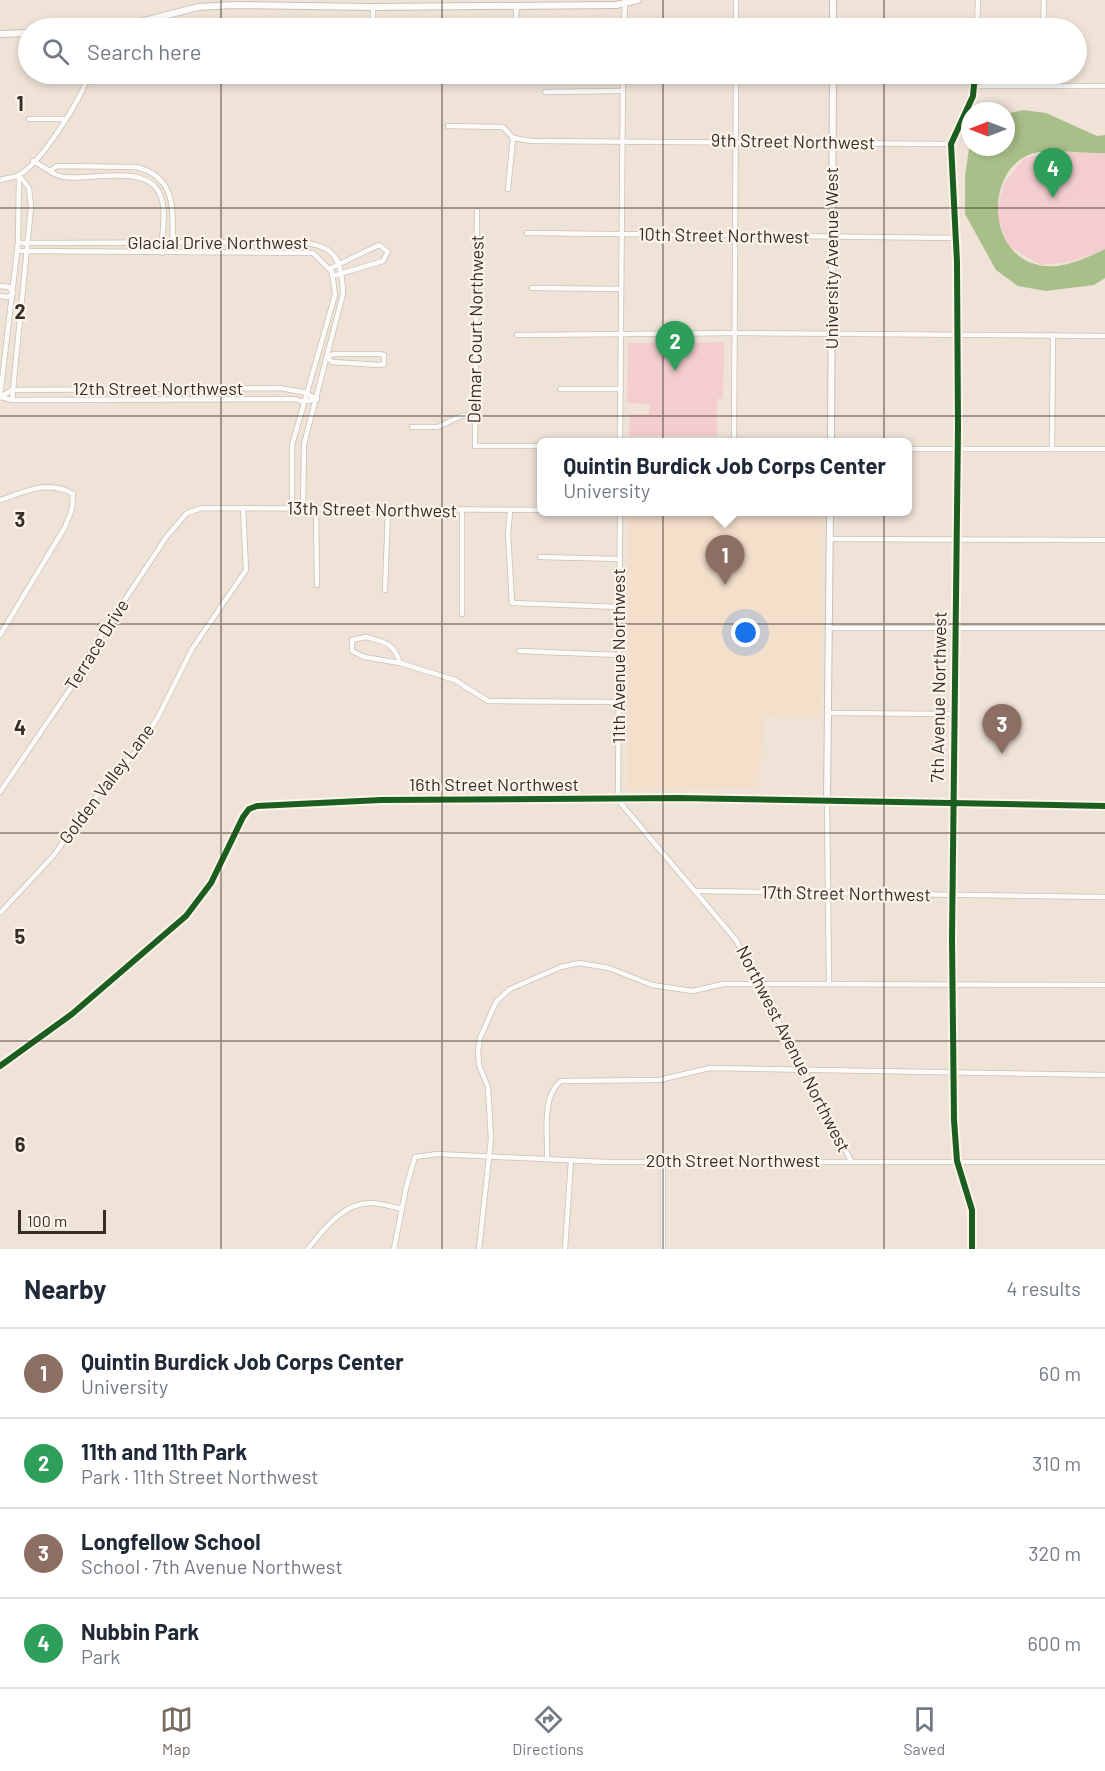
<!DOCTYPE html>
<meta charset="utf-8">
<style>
body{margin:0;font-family:Barlow,sans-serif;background:#f2f2f3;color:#1f2937}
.compass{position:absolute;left:961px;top:102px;width:54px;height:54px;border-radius:50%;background:#fff;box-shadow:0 3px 9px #0003;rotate:270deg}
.scale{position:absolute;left:18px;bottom:15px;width:88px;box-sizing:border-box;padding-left:6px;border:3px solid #362e25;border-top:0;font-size:16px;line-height:21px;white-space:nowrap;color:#362e25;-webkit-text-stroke:4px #fcf3ea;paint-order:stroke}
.you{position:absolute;left:746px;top:633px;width:21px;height:21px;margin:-15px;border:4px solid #fff;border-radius:50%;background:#1a73e8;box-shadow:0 0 0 9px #1a73e833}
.badge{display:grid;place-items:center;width:39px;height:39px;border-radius:50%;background:#776d63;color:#fff;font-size:20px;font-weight:700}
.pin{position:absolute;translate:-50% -50px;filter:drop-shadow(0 2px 3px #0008)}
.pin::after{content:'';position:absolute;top:32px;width:21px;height:18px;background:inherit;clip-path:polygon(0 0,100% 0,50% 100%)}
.popup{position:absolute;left:537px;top:438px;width:375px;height:78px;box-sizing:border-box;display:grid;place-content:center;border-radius:9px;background:#fff;filter:drop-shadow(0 2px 4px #0005);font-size:20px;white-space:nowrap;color:#747a83}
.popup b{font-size:22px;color:#1f2937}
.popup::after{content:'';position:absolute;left:50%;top:100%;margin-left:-12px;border:12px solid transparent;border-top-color:#fff}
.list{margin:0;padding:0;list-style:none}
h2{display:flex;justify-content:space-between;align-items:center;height:78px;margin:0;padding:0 24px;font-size:26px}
h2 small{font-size:20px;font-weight:400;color:#747a83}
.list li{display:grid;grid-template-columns:39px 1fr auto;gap:18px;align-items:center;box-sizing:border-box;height:90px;padding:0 24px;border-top:2px solid #e0e1e3}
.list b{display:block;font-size:22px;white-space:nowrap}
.list p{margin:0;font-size:20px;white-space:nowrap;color:#747a83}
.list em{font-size:20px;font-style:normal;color:#747a83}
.icon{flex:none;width:33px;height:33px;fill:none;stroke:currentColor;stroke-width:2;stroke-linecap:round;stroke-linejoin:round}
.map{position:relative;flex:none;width:1105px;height:1249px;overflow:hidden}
.search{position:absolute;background:#fff;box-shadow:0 3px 9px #0003;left:18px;right:18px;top:18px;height:66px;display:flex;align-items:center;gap:15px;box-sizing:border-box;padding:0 21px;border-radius:33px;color:#747a83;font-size:22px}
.sheet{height:438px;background:#fff}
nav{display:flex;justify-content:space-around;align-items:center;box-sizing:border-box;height:84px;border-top:2px solid #e0e1e3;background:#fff;font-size:16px;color:#747a83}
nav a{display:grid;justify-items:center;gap:3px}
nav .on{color:#776d63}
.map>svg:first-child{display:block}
.built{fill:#f3dfca}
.green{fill:#f4cdce}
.water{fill:#a9bf89}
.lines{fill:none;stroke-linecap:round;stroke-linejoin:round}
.minor-casing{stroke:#c9c0b6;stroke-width:6}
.tertiary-casing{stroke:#c9c0b6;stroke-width:8}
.minor{stroke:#fdfbf9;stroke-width:4.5}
.tertiary{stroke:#fdfbf9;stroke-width:6}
.cycleway-casing{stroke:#fcf3ea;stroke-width:10}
.cycleway{stroke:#1b5e20;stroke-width:6}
.grid{fill:none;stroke:#362e25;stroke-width:1.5;stroke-opacity:0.55}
.labels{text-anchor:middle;stroke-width:4.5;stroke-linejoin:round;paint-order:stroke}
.street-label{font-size:18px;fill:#362e25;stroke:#fcf3ea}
.grid-label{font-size:20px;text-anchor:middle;font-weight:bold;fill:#362e25;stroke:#fcf3ea;stroke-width:4.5;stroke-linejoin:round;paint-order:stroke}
</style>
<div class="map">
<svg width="1105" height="1249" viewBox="0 0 1105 1249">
<rect width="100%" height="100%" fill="#efe3d7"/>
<path class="built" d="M 628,512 L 823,512 L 821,719 L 765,716 L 758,788 L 627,789 Z"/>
<g class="green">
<path d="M 1058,152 L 1105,153 L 1105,249 L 1072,262 L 1041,265 L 1008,246 L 996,213 L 1004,183 L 1025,158 Z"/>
<path d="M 724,342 L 723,399 L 717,399 L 717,436 L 629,436 L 630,414 L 649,414 L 650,404 L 627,403 L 628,343 Z"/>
</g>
<path class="water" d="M 1023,110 L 1046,113 L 1097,136 L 1105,135 L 1105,153 C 1086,154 1047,148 1031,154 C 981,171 986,272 1057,266 C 1073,264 1091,256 1105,249 L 1105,278 L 1094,285 L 1046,291 L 1018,286 L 996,270 L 965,214 L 965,176 L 970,142 L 970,147 L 1006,147 L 1006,114 Z"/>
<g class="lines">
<defs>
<g id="minor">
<path d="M 736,0 L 736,28"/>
<path d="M 373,7 L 373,28"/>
<path d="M 515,28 L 517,5"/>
<path d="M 624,28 L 625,3"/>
<path d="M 977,28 L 978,0"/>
<path d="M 1043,28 L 1044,0"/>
<path d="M 975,86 L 1105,86"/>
<path d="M 1043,86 L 1043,74"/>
<path d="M 545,92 L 622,91"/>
<path d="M 29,119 L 66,119"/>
<path d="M 448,126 L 503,127 L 513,138 L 532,141 L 951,144"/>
<path d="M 33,161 C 41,165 49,172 57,175 C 80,185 149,159 161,197 C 167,213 161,235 162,253"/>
<path d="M 51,170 L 57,166 L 136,167 C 181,178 171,216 173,252"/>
<path d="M 0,180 C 6,178 13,178 19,175 C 42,162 81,99 89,74"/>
<path d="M 508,189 L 513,138"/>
<path d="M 477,211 L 475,446 L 542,446"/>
<path d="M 527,233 L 956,238"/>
<path d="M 18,243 L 299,242 C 335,245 342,259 343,294 L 304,444 L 303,509"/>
<path d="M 17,251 L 313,253 L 332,272 L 335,295 L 292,445 L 292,509"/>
<path d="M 329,269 L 379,245 L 388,252 L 383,261 L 333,276"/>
<path d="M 0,286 L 9,287 L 13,293"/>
<path d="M 532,288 L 621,289"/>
<path d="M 0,296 L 8,297 L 13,293"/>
<path d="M 517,335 L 740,333 L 1105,336"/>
<path d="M 327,357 L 334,354 L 379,354 L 384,355 L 384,364 L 379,365 L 332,362 L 327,357"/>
<path d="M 560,389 L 621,389"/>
<path d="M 0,397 L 12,390 L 279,388 L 303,392 L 317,399"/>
<path d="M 0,397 L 12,400 L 295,399 L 303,402 L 317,399"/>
<path d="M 0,397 L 18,243 L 19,175"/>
<path d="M 12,400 L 31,207 L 29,188 L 19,175"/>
<path d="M 412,427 L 438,427 L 461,416 L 475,415"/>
<path d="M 620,442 L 623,74"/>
<path d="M 734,442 L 736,74"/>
<path d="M 908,449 L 1105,449"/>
<path d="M 1052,449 L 1053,335"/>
<path d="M 0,500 C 24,492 50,479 73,494 L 72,509 L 65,527 L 0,635"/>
<path d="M 316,509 L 317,585"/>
<path d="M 462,511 L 462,614"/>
<path d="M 510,511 L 508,534 L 512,603 L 619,607"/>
<path d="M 620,512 L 618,800 L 736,940 L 851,1161"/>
<path d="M 830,539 L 1105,540"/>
<path d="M 540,557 L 620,559"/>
<path d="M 385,590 L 388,510"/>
<path d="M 829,628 L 1105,628"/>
<path d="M 366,637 C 385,642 394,643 400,663 L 364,657 L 352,651 L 352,640 Z"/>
<path d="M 519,651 L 619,655"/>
<path d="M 400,663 L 455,680 L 488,701 L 618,702"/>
<path d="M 829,713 L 954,714"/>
<path d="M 0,792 L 70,689 L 93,648 L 167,536 L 187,513 L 202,508 L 542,510"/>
<path d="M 827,801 L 829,984"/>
<path d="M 697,891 L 1105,897"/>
<path d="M 0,913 L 54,855 L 89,805 L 138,749 L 158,717 L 192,649 L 246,570 L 243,508"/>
<path d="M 547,1158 C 548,1134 541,1096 561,1081 L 659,1080 L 710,1068 L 1105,1075"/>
<path d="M 663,1162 L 663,1249"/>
<path d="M 308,1249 C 323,1230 343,1203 370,1203 C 381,1203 392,1207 402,1209"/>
<path d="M 394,1249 L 406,1188 L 415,1157 L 437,1154 L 606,1162 L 1105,1162"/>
<path d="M 479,1249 L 491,1139 L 488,1087 L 479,1065 L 478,1052 L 480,1038 L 496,1002 L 510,989 L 561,967 L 579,963 L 609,968 L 652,985 L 693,991 L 723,984 L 1105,985"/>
<path d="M 565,1249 L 571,1160"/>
<path d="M 972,1249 L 972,1210 L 957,1161 L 954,1120 L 952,938 L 958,428 L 957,262 L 951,144 L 973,96 L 975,74"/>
</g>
<g id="tertiary">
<path d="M 833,0 L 833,28"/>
<path d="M 117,28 L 198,7 L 234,5 L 373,7 L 616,5 L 638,0"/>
<path d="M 0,34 L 28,33"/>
<path d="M 831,442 L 833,74"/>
<path d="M 827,801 L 830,512"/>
<path d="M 0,1066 L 72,1014 L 186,916 L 211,883 L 243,817 L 249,809 L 257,806 L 381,800 L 679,798 L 1105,806"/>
</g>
</defs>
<use href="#minor" class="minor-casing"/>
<use href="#tertiary" class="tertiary-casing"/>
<use href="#minor" class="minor"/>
<use href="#tertiary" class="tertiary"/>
<defs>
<g id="cycleway">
<path d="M 0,1066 L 72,1014 L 186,916 L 211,883 L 243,817 L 249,809 L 257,806 L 381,800 L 679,798 L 1105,806"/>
<path d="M 972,1249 L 972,1210 L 957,1161 L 954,1120 L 952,938 L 958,428 L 957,262 L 951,144 L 973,96 L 975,74"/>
</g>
</defs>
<use href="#cycleway" class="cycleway-casing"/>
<use href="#cycleway" class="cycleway"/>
</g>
<path class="grid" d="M 221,0 L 221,28M 442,0 L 442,28M 663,0 L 663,28M 884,0 L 884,28M 221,74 L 221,1249M 442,74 L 442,1249M 663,74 L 663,1249M 884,74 L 884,1249M 0,208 L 1105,208M 0,416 L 1105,416M 0,624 L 1105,624M 0,833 L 1105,833M 0,1041 L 1105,1041"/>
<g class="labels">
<g class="street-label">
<text transform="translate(793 142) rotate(1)" y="6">9th Street Northwest</text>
<text transform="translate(724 236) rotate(1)" y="6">10th Street Northwest</text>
<text x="218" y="249">Glacial Drive Northwest</text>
<text transform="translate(832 258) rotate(-90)" y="6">University Avenue West</text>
<text transform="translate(476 329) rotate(-89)" y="6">Delmar Court Northwest</text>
<text x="158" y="395">12th Street Northwest</text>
<text transform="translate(372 510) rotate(1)" y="6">13th Street Northwest</text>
<text transform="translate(97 645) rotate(-58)" y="6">Terrace Drive</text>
<text transform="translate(619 656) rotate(-90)" y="6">11th Avenue Northwest</text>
<text transform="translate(939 697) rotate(-89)" y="6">7th Avenue Northwest</text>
<text transform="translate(107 784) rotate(-53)" y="6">Golden Valley Lane</text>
<text x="494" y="791">16th Street Northwest</text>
<text transform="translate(846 894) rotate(1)" y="6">17th Street Northwest</text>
<text transform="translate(793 1049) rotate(63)" y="6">Northwest Avenue Northwest</text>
<text x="733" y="1167">20th Street Northwest</text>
</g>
</g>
<g class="grid-label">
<text x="20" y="111">1</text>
<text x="20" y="319">2</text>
<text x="20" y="527">3</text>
<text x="20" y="735">4</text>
<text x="20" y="944">5</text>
<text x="20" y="1152">6</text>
</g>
</svg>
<svg class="compass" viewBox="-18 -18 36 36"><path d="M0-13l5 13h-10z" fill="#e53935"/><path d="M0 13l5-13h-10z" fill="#747a83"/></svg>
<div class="scale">100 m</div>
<div class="you"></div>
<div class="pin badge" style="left:725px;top:585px;background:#8d6e63">1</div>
<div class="popup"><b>Quintin Burdick Job Corps Center</b>University</div>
<div class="pin badge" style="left:675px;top:371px;background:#2e9e5b">2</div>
<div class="pin badge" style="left:1002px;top:754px;background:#8d6e63">3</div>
<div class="pin badge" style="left:1053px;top:198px;background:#2e9e5b">4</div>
<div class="search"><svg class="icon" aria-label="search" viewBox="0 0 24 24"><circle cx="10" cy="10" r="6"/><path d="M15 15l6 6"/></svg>Search here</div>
</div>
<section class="sheet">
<h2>Nearby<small>4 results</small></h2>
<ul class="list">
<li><span class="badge" style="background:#8d6e63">1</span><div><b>Quintin Burdick Job Corps Center</b><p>University</p></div><em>60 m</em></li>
<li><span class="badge" style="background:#2e9e5b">2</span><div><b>11th and 11th Park</b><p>Park · 11th Street Northwest</p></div><em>310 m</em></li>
<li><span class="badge" style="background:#8d6e63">3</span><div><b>Longfellow School</b><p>School · 7th Avenue Northwest</p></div><em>320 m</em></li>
<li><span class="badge" style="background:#2e9e5b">4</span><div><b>Nubbin Park</b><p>Park</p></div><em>600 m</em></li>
</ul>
</section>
<nav>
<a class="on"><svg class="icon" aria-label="map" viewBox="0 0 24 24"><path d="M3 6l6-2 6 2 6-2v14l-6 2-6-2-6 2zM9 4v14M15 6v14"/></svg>Map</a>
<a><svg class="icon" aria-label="directions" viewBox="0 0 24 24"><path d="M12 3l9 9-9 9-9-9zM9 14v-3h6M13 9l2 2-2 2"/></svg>Directions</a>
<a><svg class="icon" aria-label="saved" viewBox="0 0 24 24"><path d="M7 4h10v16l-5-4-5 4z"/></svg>Saved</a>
</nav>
